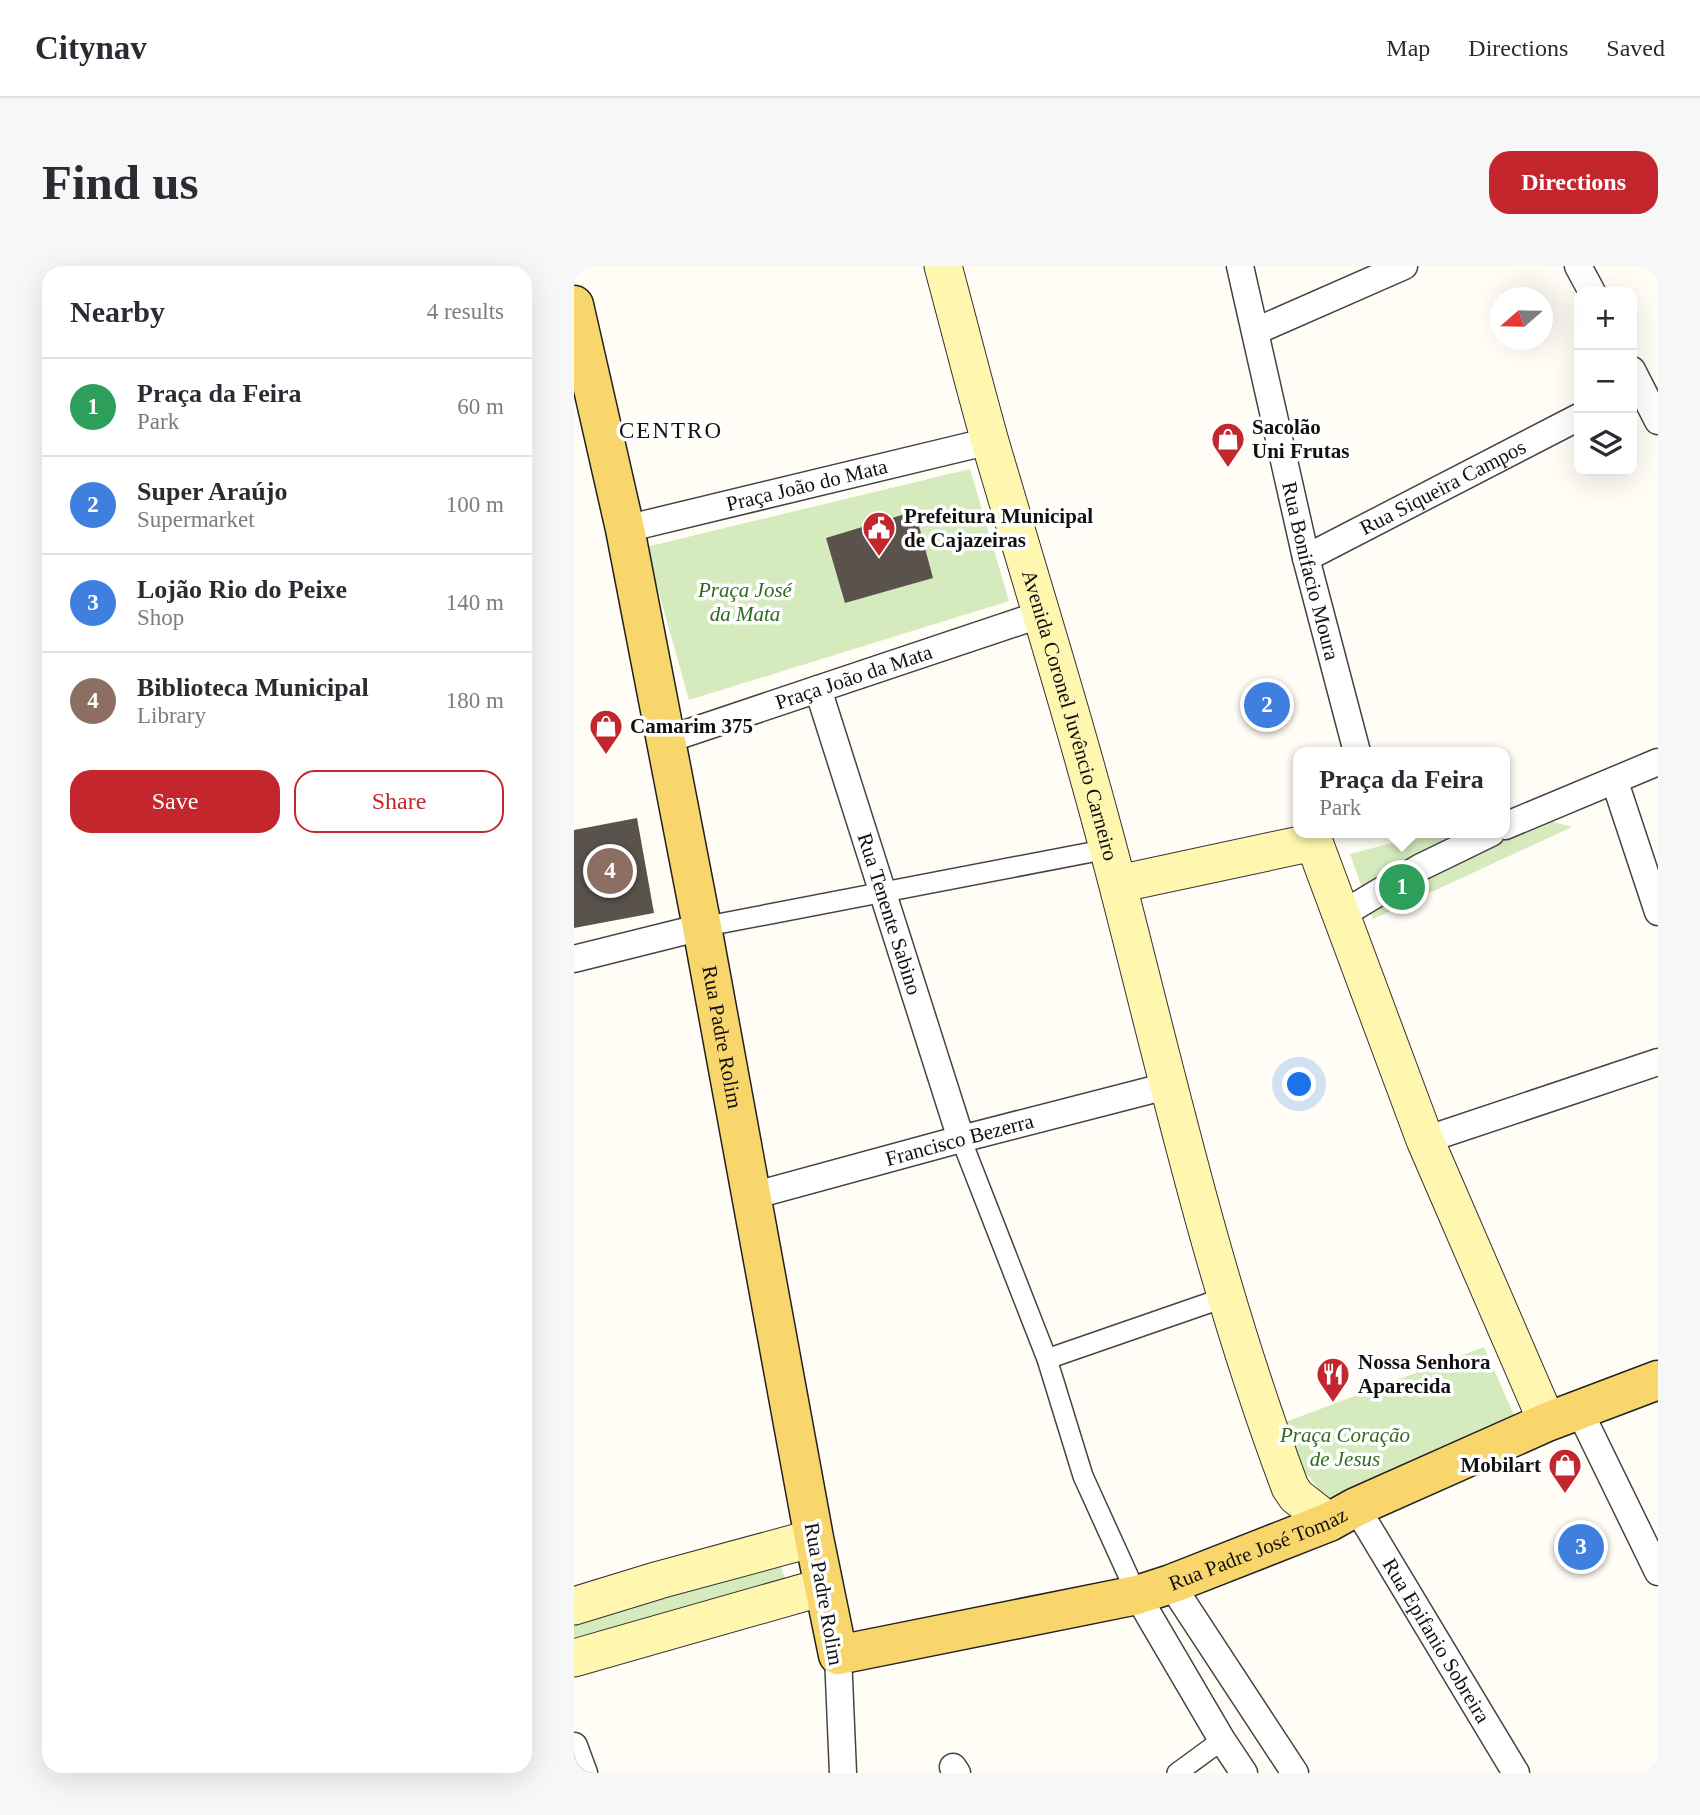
<!DOCTYPE html>
<meta charset="utf-8">
<style>
body{margin:0;font-family:"Times New Roman",serif;background:#f7f7f7;color:#2b2b33}
.controls{position:absolute;right:21px;top:21px;display:grid;overflow:hidden;border-radius:14px;box-shadow:0 7px 28px #0002}
.controls button{width:63px;height:63px;display:grid;place-items:center;padding:0;border:0;border-bottom:2px solid #e1e1e2;background:#fff;color:#2b2b33;font:35px sans-serif}
.compass{position:absolute;left:916px;top:21px;width:63px;height:63px;border-radius:50%;background:#fff;box-shadow:0 7px 28px #0002;rotate:250deg}
.you{position:absolute;left:726px;top:819px;width:24px;height:24px;margin:-18px;border:5px solid #fff;border-radius:50%;background:#1a73e8;box-shadow:0 0 0 10px #1a73e833}
.badge{display:grid;place-items:center;width:46px;height:46px;border-radius:50%;background:#c4262e;color:#fff;font-size:23px;font-weight:700}
.pin{position:absolute;translate:-50% -50%;border:4px solid #fff;box-shadow:0 2px 7px #0006}
.popup{position:absolute;left:719px;top:481px;width:217px;height:91px;box-sizing:border-box;display:grid;place-content:center;border-radius:14px;background:#fff;filter:drop-shadow(0 2px 5px #0005);font-size:23px;white-space:nowrap;color:#7c7c81}
.popup b{font-size:26px;color:#2b2b33}
.popup::after{content:'';position:absolute;left:50%;top:100%;margin-left:-14px;border:14px solid transparent;border-top-color:#fff}
.list{margin:0;padding:0;list-style:none}
h2{display:flex;justify-content:space-between;align-items:center;height:91px;margin:0;padding:0 28px;font-size:30px}
h2 small{font-size:23px;font-weight:400;color:#7c7c81}
.list li{display:grid;grid-template-columns:46px 1fr auto;gap:21px;align-items:center;box-sizing:border-box;height:98px;padding:0 28px;border-top:2px solid #e1e1e2}
.list b{display:block;font-size:26px;white-space:nowrap}
.list p{margin:0;font-size:23px;white-space:nowrap;color:#7c7c81}
.list em{font-size:23px;font-style:normal;color:#7c7c81}
.actions{display:flex;gap:14px;padding:21px 28px}
.actions a{flex:1;padding:16px 0;border:2px solid #c4262e;border-radius:21px;text-align:center;font-size:24px;color:#c4262e}
.actions .main{background:#c4262e;color:#fff}
.icon{flex:none;width:38px;height:38px;fill:none;stroke:currentColor;stroke-width:2;stroke-linecap:round;stroke-linejoin:round}
.map{position:relative;flex:none;width:1084px;height:1507px;overflow:hidden;border-radius:21px}
header{display:flex;align-items:center;gap:42px;box-sizing:border-box;height:98px;padding:0 35px;background:#fff;border-bottom:2px solid #e1e1e2}
header strong{font-size:33px}
nav{display:flex;gap:38px;margin-inline-start:auto;font-size:24px}
.intro{display:flex;align-items:center;justify-content:space-between;box-sizing:border-box;height:168px;padding:0 42px}
h1{margin:0;font-size:49px}
.button{padding:18px 32px;border-radius:21px;background:#c4262e;color:#fff;font-size:24px;font-weight:700}
main{display:flex;gap:42px;padding:0 42px}
aside{flex:1;background:#fff;border-radius:21px;box-shadow:0 7px 28px #0002}
.map>svg:first-child{display:block}
.green{fill:#d5ebbd}
.building{fill:#5a524d}
.lines{fill:none;stroke-linecap:round;stroke-linejoin:round}
.pedestrian-casing{stroke:#444;stroke-width:22}
.minor-casing{stroke:#444;stroke-width:29}
.secondary-casing{stroke:#333;stroke-width:39}
.primary-casing{stroke:#222;stroke-width:41}
.pedestrian{stroke:#fff;stroke-width:19}
.minor{stroke:#fff;stroke-width:26}
.secondary{stroke:#fff6b0;stroke-width:37}
.primary{stroke:#f9d66b;stroke-width:38}
.labels{text-anchor:middle;stroke-width:7;stroke-linejoin:round;paint-order:stroke}
.poi-label{font-size:21px;font-weight:bold;fill:#111;stroke:#fff;text-anchor:start}
.street-label{font-size:21px;fill:#111;stroke:#fff}
.park-label{font-size:21px;font-style:italic;fill:#2f6b1f;stroke:#fff}
.neighbourhood-label{font-size:23px;letter-spacing:2px;fill:#111;stroke:#fff}
</style>
<header>
<strong>Citynav</strong>
<nav><a>Map</a><a>Directions</a><a>Saved</a></nav>
</header>
<div class="intro"><h1>Find us</h1><a class="button">Directions</a></div>
<main>
<aside>
<h2>Nearby<small>4 results</small></h2>
<ul class="list">
<li><span class="badge" style="background:#2e9e5b">1</span><div><b>Praça da Feira</b><p>Park</p></div><em>60 m</em></li>
<li><span class="badge" style="background:#3f7fe0">2</span><div><b>Super Araújo</b><p>Supermarket</p></div><em>100 m</em></li>
<li><span class="badge" style="background:#3f7fe0">3</span><div><b>Lojão Rio do Peixe</b><p>Shop</p></div><em>140 m</em></li>
<li><span class="badge" style="background:#8d6e63">4</span><div><b>Biblioteca Municipal</b><p>Library</p></div><em>180 m</em></li>
</ul>
<div class="actions"><a class="main">Save</a><a>Share</a></div>
</aside>
<div class="map">
<svg width="1084" height="1507" viewBox="0 0 1084 1507">
<rect width="100%" height="100%" fill="#fffdf5"/>
<g class="green">
<path d="M 396,203 L 435,335 L 115,434 L 72,281 Z"/>
<path d="M 939,545 L 998,561 L 799,653 L 776,588 L 856,567 L 931,567 Z"/>
<path d="M 910,1081 L 944,1158 L 755,1235 L 730,1205 L 709,1157 Z"/>
<path d="M 206,1298 L 211,1312 L 105,1344 L 0,1371 L 0,1349 Z"/>
</g>
<g class="building">
<path d="M 341,245 L 359,312 L 271,337 L 252,272 Z"/>
<path d="M 63,552 L 80,647 L 0,662 L 0,564 Z"/>
</g>
<g class="lines">
<defs>
<g id="pedestrian">
<path d="M 128,661 L 534,583"/>
<path d="M 387,873 L 473,1093 L 509,1210 L 563,1329"/>
<path d="M 473,1093 L 652,1031"/>
<path d="M 603,1507 L 648,1474"/>
</g>
<g id="minor">
<path id="s1" d="M 666,0 L 732,292 L 783,486"/>
<path d="M 1004,0 L 1018,26"/>
<path d="M 682,65 L 830,0"/>
<path d="M 1058,104 L 1084,155"/>
<path id="s2" d="M 51,263 L 416,175"/>
<path id="s3" d="M 732,292 L 1005,151"/>
<path id="s4" d="M 244,423 L 387,873"/>
<path id="s5" d="M 92,474 L 468,348"/>
<path d="M 1041,516 L 1084,646"/>
<path d="M 931,560 L 1084,496"/>
<path d="M 767,649 L 847,601 L 917,567"/>
<path d="M 0,693 L 128,661"/>
<path d="M 851,874 L 1084,796"/>
<path id="s6" d="M 178,930 L 387,873 L 593,820"/>
<path d="M 1005,1144 L 1084,1306"/>
<path id="s7" d="M 782,1241 L 942,1507"/>
<path d="M 597,1318 L 721,1507"/>
<path d="M 563,1329 L 648,1474 L 670,1507"/>
<path d="M 264,1389 L 269,1507"/>
<path d="M 0,1480 L 10,1507"/>
<path d="M 379,1501 L 383,1507"/>
</g>
<g id="secondary">
<path id="s8" d="M 369,0 C 385,59 400,119 417,179 C 460,325 506,472 544,620 C 596,822 642,1025 716,1221 L 722,1230 L 755,1256"/>
<path d="M 544,618 L 740,576 L 851,874 L 973,1156"/>
<path d="M 0,1340 L 85,1314 L 240,1272"/>
<path d="M 0,1392 L 249,1321"/>
</g>
<g id="primary">
<path id="s9" d="M 0,39 L 51,263 L 128,661 L 240,1272 L 264,1389 L 563,1329 L 597,1318 L 755,1256 L 782,1241 L 973,1156 L 1084,1114"/>
</g>
</defs>
<use href="#pedestrian" class="pedestrian-casing"/>
<use href="#minor" class="minor-casing"/>
<use href="#secondary" class="secondary-casing"/>
<use href="#primary" class="primary-casing"/>
<use href="#pedestrian" class="pedestrian"/>
<use href="#minor" class="minor"/>
<use href="#secondary" class="secondary"/>
<use href="#primary" class="primary"/>
</g>
<defs>
<symbol id="shop-pin" viewBox="-11 -11 22 30"><path d="M0 17L-7.5 6A9.5 9.5 0 1 1 7.5 6Z" fill="#c4262e" stroke="#fff"/><path d="M-5-2.5h2.3a2.7 3.5 0 0 1 5.4 0H5L5.5 6h-11ZM-1.5-2.5h3a1.5 2.3 0 0 0-3 0Z" fill="#fff"/></symbol>
<symbol id="civic-pin" viewBox="-11 -11 22 30"><path d="M0 17L-7.5 6A9.5 9.5 0 1 1 7.5 6Z" fill="#c4262e" stroke="#fff"/><path d="M-.6-6.5H3V-4.5H.6V-3L4-1V1h2V6H-6V1h2V-1L-.6-3ZM-1.2 2.5V6h2.4V2.5Z" fill="#fff"/></symbol>
<symbol id="restaurant-pin" viewBox="-11 -11 22 30"><path d="M0 17L-7.5 6A9.5 9.5 0 1 1 7.5 6Z" fill="#c4262e" stroke="#fff"/><path d="M-5-6h1v4h1v-4h1v4h1v-4h1v5L-1.5 .5V6h-2V.5L-5-1ZM5-6V6H3V1.5H1.5Q1.5-4 5-6Z" fill="#fff"/></symbol>
</defs>
<g fill-rule="evenodd">
<use href="#shop-pin" x="635" y="154" width="38" height="52"/>
<use href="#civic-pin" x="286" y="243" width="38" height="52"/>
<use href="#shop-pin" x="13" y="441" width="38" height="52"/>
<use href="#restaurant-pin" x="740" y="1089" width="38" height="52"/>
<use href="#shop-pin" x="972" y="1180" width="38" height="52"/>
</g>
<g class="labels">
<g class="poi-label">
<text x="678" y="168">Sacolão<tspan x="678" dy="24">Uni Frutas</tspan></text>
<text x="330" y="257">Prefeitura Municipal<tspan x="330" dy="24">de Cajazeiras</tspan></text>
<text x="56" y="467">Camarim 375</text>
<text x="784" y="1103">Nossa Senhora<tspan x="784" dy="24">Aparecida</tspan></text>
<text x="967" y="1206" text-anchor="end">Mobilart</text>
</g>
<g class="street-label">
<text dy="7" stroke="none"><textPath href="#s2" startOffset="187">Praça João do Mata</textPath></text>
<text dy="7" stroke="none"><textPath href="#s3" startOffset="154">Rua Siqueira Campos</textPath></text>
<text dy="7" stroke="none"><textPath href="#s1" startOffset="313">Rua Bonifacio Moura</textPath></text>
<text dy="7" stroke="none"><textPath href="#s5" startOffset="198">Praça João da Mata</textPath></text>
<text dy="7" stroke="none"><textPath href="#s8" startOffset="467">Avenida Coronel Juvêncio Carneiro</textPath></text>
<text dy="7" stroke="none"><textPath href="#s4" startOffset="236">Rua Tenente Sabino</textPath></text>
<text dy="7" stroke="none"><textPath href="#s9" startOffset="747">Rua Padre Rolim</textPath></text>
<text dy="7" stroke="none"><textPath href="#s6" startOffset="215">Francisco Bezerra</textPath></text>
<text dy="7" stroke="none"><textPath href="#s9" startOffset="1810">Rua Padre José Tomaz</textPath></text>
<text transform="translate(250 1328) rotate(80)" y="7">Rua Padre Rolim</text>
<text dy="7" stroke="none"><textPath href="#s7" startOffset="156">Rua Epifanio Sobreira</textPath></text>
</g>
<g class="park-label">
<text x="171" y="331">Praça José<tspan x="171" dy="24">da Mata</tspan></text>
<text x="771" y="1176">Praça Coração<tspan x="771" dy="24">de Jesus</tspan></text>
</g>
<g class="neighbourhood-label">
<text x="97" y="172">CENTRO</text>
</g>
</g>
</svg>
<div class="controls">
<button>+</button>
<button>−</button>
<button><svg class="icon" aria-label="layers" viewBox="0 0 24 24"><path d="M12 4l9 5-9 5-9-5zM3 14l9 5 9-5"/></svg></button>
</div>
<svg class="compass" viewBox="-18 -18 36 36"><path d="M0-13l5 13h-10z" fill="#e53935"/><path d="M0 13l5-13h-10z" fill="#7c7c81"/></svg>
<div class="you"></div>
<div class="pin badge" style="left:828px;top:621px;background:#2e9e5b">1</div>
<div class="popup"><b>Praça da Feira</b>Park</div>
<div class="pin badge" style="left:693px;top:439px;background:#3f7fe0">2</div>
<div class="pin badge" style="left:1007px;top:1281px;background:#3f7fe0">3</div>
<div class="pin badge" style="left:36px;top:605px;background:#8d6e63">4</div>
</div>
</main>
